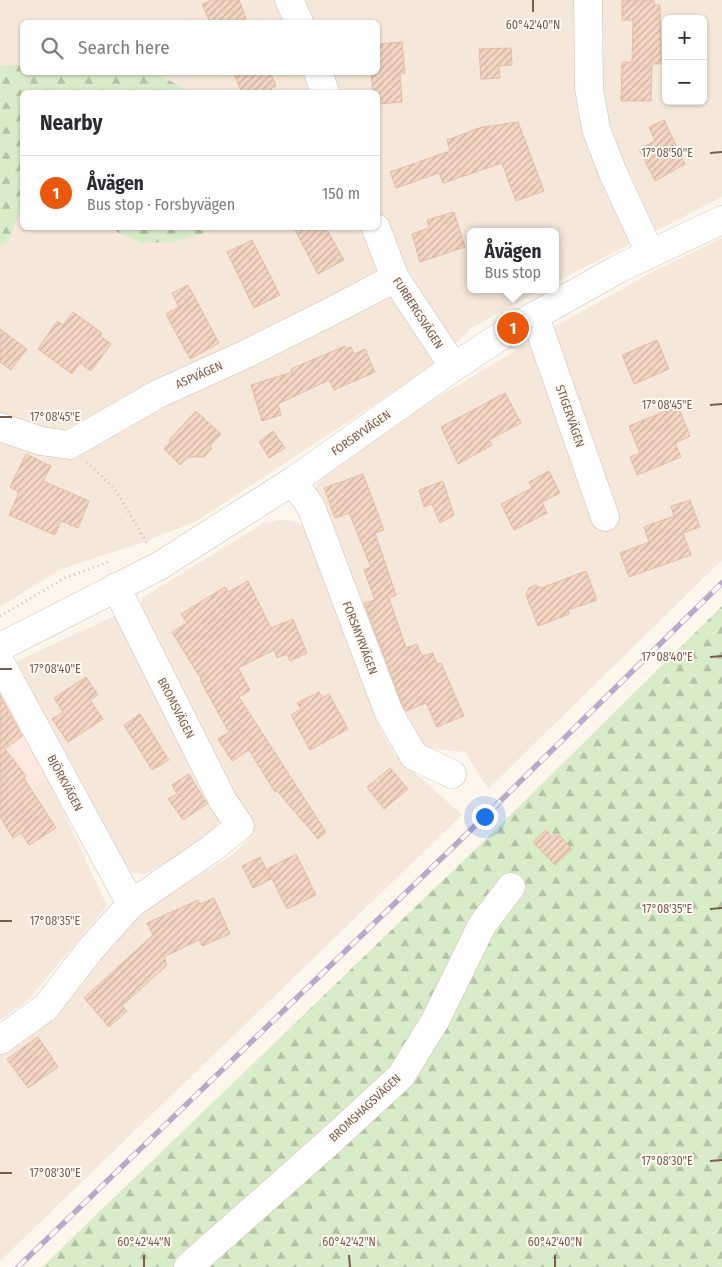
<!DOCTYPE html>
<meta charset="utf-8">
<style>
body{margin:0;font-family:"Fira Sans Condensed",sans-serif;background:#f2f2f3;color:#2b2b33}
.controls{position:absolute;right:15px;top:15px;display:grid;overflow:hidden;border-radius:8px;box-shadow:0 1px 4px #0004}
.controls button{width:45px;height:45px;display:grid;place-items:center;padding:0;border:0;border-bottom:1px solid #e1e1e2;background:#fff;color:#2b2b33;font:25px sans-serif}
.you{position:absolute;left:484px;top:816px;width:18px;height:18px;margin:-12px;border:4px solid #fff;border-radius:50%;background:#1a73e8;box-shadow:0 0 0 8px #1a73e833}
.badge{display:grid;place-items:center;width:32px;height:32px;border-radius:50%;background:#ea580c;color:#fff;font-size:16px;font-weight:700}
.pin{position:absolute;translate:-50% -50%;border:2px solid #fff;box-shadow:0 1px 5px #0006}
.popup{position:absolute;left:467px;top:228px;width:92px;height:65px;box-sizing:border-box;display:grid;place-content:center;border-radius:8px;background:#fff;filter:drop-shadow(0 1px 4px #0005);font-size:16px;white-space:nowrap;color:#7c7c81}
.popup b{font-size:19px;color:#2b2b33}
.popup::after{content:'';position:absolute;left:50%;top:100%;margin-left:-10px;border:10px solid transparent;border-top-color:#fff}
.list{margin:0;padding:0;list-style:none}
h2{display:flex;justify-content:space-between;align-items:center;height:65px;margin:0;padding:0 20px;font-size:21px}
h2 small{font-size:16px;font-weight:400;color:#7c7c81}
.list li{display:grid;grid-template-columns:32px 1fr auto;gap:15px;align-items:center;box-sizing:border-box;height:75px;padding:0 20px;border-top:1px solid #e1e1e2}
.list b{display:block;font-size:19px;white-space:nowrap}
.list p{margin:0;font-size:16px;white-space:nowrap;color:#7c7c81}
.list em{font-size:16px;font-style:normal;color:#7c7c81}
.icon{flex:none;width:28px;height:28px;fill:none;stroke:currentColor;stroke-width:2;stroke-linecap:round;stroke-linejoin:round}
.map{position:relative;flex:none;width:722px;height:1267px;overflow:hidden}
.search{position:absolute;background:#fff;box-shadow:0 1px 4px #0004;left:20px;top:20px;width:360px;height:55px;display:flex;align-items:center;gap:12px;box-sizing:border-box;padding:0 18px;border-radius:8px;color:#7c7c81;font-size:19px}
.panel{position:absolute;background:#fff;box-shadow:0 1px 4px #0004;left:20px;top:90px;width:360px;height:140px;border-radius:8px}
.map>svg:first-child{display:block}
.residential{fill:#f5e8da;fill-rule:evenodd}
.commercial{fill:#fde8e0}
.forest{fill:url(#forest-firs)}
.building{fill:url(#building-hatch);stroke:#e6bba3}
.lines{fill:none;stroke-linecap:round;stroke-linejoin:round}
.minor-casing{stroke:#d1beb0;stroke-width:29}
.path{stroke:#d9b8a5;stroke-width:3;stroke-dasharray:1 4;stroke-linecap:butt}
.minor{stroke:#fff;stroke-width:28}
.rail-casing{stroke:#b9a8c9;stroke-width:5.5}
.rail{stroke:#fffaf3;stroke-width:4;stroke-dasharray:11;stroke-linecap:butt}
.ticks{fill:none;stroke:#7a5c4d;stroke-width:2}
.labels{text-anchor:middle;stroke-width:4;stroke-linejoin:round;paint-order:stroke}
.street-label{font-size:12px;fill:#7a5c4d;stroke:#fffaf3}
.ticks-label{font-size:12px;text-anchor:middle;fill:#7a5c4d;stroke:#fffaf3;stroke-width:4;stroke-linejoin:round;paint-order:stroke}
</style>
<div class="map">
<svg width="722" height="1267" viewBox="0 0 722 1267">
<defs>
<pattern id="forest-firs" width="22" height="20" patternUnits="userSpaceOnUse" patternTransform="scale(1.25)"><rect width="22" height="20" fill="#d8ecc9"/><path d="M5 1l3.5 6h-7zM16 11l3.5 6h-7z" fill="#b4c2a5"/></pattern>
<pattern id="building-hatch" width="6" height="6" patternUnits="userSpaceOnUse" patternTransform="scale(1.25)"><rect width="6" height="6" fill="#f3d5c3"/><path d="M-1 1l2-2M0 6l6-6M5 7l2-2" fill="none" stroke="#cab0a1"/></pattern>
</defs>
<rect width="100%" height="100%" fill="#fdf6ec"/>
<g class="residential">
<path d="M 0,0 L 722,0 L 722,197 L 556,282 L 556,232 L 470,232 L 470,289 L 542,289 L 470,329 L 436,364 L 195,522 L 141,543 L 59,570 L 0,607 ZM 666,19 L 703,19 L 703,101 L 666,101 ZM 22,22 L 378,22 L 378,72 L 22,72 ZM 22,92 L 378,92 L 378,228 L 22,228 Z"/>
<path d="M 722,238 L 722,560 L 488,789 L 465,752 L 423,748 L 399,719 L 315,490 L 322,474 L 423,406 L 565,321 L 656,270 Z"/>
<path d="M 280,520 L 293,521 L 304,525 L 315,549 L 381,730 L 395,755 L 462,815 L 0,1261 L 0,1049 L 145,909 L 231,856 L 254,833 L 244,810 L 227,789 L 139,615 L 142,598 L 264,523 Z"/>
<path d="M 123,612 L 221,814 L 215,833 L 146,874 L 123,872 L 17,661 Z"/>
<path d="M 48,778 L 107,906 L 27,1001 L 0,1020 L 0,807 Z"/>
</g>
<path class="commercial" d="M 0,677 L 48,778 L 0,807 Z"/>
<g class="forest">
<path d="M 0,65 L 22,65 L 22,72 L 157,73 L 189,92 L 22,92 L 22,178 L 20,212 L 8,241 L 0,245 Z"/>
<path d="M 115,228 L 215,228 L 210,231 L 175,242 L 142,243 L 117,232 Z"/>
<path d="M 722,606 L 722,1267 L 42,1267 L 489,836 Z"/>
</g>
<g class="building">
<path d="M 212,0 L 239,0 L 246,18 L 235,22 L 210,22 L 202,4 Z"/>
<path d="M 622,0 L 654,0 L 654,5 L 660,5 L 661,64 L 652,64 L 651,101 L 621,101 L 622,62 L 632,62 L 633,20 L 622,20 Z"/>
<path d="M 402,42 L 405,73 L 400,73 L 402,102 L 378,104 L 378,92 L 373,92 L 371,72 L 378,72 L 378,44 Z"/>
<path d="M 511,48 L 512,65 L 499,66 L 500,78 L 481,79 L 479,49 Z"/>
<path d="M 233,72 L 270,72 L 276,86 L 271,88 L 273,92 L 242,92 Z"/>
<path d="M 664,120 L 685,164 L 655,181 L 639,149 L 655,141 L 649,127 Z"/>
<path d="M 518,122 L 544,191 L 516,201 L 502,163 L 443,183 L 439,173 L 396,188 L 390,172 L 450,151 L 447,140 L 482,127 Z"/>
<path d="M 454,212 L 465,247 L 420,262 L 412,234 L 429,228 L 427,220 Z"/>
<path d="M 294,228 L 326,228 L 344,260 L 318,274 Z"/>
<path d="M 252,240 L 280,295 L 254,308 L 227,252 Z"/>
<path d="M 188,285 L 219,343 L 190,359 L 166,314 L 179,307 L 172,293 Z"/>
<path d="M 73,312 L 102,333 L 100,336 L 111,344 L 91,371 L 80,363 L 72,374 L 38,349 L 57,321 L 63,325 Z"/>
<path d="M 0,329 L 27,349 L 11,370 L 0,362 Z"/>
<path d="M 657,340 L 669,369 L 634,384 L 622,355 Z"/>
<path d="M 345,346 L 346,349 L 351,347 L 354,354 L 365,349 L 375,372 L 334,390 L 329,380 L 278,404 L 281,415 L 262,421 L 251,385 L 292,372 L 291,369 Z"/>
<path d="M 505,393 L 521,423 L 489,440 L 492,445 L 458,464 L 441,427 Z"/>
<path d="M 678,406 L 690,436 L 675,443 L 681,457 L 637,475 L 630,457 L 640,453 L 629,426 Z"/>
<path d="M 196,411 L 221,434 L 210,446 L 212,448 L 204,457 L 188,457 L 180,465 L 164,449 L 171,441 L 169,440 Z"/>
<path d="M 273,431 L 285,448 L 269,458 L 259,442 Z"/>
<path d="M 26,454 L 51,466 L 43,481 L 89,501 L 78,528 L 61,521 L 55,535 L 9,515 L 19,492 L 10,487 Z"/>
<path d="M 549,471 L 560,493 L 542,502 L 547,513 L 514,530 L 501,504 L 532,488 L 529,482 Z"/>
<path d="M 363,474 L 384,530 L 375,533 L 396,595 L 389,598 L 406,648 L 417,644 L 422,656 L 433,653 L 437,664 L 441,663 L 464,716 L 437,727 L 426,703 L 406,711 L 403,706 L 364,603 L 375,600 L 364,570 L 371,567 L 349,513 L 335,518 L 324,488 Z"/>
<path d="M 443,481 L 454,515 L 440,523 L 432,504 L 424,507 L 419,490 Z"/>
<path d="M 690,500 L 700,527 L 683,533 L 691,555 L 629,577 L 620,553 L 649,542 L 644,527 L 674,516 L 671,506 Z"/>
<path d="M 586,571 L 597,600 L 568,610 L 569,614 L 538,626 L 526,595 L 529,588 L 536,585 L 541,588 Z"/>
<path d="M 248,581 L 271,628 L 293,619 L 307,653 L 290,661 L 287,654 L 277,658 L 274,650 L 238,668 L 250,690 L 239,697 L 326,832 L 318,839 L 277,791 L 275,792 L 249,750 L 232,761 L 218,739 L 229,732 L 200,680 L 201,679 L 172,632 L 187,623 L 181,614 L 225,587 L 228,592 Z"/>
<path d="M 86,677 L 98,695 L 90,700 L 103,719 L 68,742 L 52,719 L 63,712 L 54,698 Z"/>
<path d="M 319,692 L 322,698 L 329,694 L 348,729 L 310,750 L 291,715 L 301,709 L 297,703 Z"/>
<path d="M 0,695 L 22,736 L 5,749 L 26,776 L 24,778 L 56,828 L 29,845 L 21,833 L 13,838 L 0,817 Z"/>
<path d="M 140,714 L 169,760 L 152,770 L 124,725 Z"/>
<path d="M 390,768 L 408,789 L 384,809 L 367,787 Z"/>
<path d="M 189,774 L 207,804 L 183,820 L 168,799 L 177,794 L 172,785 Z"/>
<path d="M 546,830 L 552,837 L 557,833 L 572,849 L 555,865 L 533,842 Z"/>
<path d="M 296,854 L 316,895 L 287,909 L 267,869 Z"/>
<path d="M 260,857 L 271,879 L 253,888 L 242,866 Z"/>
<path d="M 214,898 L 230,934 L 202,946 L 199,940 L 164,957 L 167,965 L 122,1006 L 127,1011 L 109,1027 L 84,998 L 153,935 L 147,923 L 198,900 L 200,904 Z"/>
<path d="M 38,1037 L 58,1067 L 28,1088 L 7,1059 Z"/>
</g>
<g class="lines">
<defs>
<g id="minor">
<path d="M 289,0 L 299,22"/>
<path d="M 588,0 L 589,88 L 596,129 L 613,173 L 650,253"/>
<path d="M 318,72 L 325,92"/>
<path d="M 376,228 L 395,278 L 448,358 L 451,369"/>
<path d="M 535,316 L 605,517"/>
<path d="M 0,427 L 41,441 L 69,445 L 158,394 L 246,354 L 330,312 L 395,278"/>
<path d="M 293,481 L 311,507 L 389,713 L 414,756 L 452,774"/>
<path d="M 0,647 L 159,566 L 293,481 L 451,369 L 513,328 L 620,268 L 722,220"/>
<path d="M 0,662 L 131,904"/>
<path d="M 0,1040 L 46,1007 L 90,950 L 131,904 L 211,849 L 240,826 L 223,801 L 116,587"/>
<path d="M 188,1267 L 326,1145 L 401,1076 L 435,1021 L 482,925 L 511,887"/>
</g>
</defs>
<use href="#minor" class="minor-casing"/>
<g class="path">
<path d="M 87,462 L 115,489 L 148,545"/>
<path d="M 0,616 L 65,578 L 108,562"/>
</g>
<use href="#minor" class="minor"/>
<defs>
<path id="rail" d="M 18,1267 L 477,824 L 722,583"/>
</defs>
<use href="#rail" class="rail-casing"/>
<use href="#rail" class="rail"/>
</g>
<path class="ticks" d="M 533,0 L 533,12M 710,153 L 722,152M 710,405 L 722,404M 0,417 L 12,417M 710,657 L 722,656M 0,669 L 12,669M 710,909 L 722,908M 0,921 L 12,921M 710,1161 L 722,1160M 0,1173 L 12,1173M 144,1255 L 144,1267M 349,1255 L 350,1267M 555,1255 L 555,1267"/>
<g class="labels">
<g class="street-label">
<text transform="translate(418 313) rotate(57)" y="4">FURBERGSVÄGEN</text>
<text transform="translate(199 375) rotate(-24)" y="4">ASPVÄGEN</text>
<text transform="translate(570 416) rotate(71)" y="4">STIGERVÄGEN</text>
<text transform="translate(361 433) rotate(-35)" y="4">FORSBYVÄGEN</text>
<text transform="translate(360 638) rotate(69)" y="4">FORSMYRVÄGEN</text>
<text transform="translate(176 708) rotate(63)" y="4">BROMSVÄGEN</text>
<text transform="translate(65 783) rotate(62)" y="4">BJÖRKVÄGEN</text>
<text transform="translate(365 1108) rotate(-43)" y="4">BROMSHAGSVÄGEN</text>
</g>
</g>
<g class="ticks-label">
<text x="533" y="29">60°42'40"N</text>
<text x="667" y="157">17°08'50"E</text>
<text x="667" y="409">17°08'45"E</text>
<text x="55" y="421">17°08'45"E</text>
<text x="667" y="661">17°08'40"E</text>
<text x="55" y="673">17°08'40"E</text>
<text x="667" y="913">17°08'35"E</text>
<text x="55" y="925">17°08'35"E</text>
<text x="667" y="1165">17°08'30"E</text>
<text x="55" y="1177">17°08'30"E</text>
<text x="144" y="1246">60°42'44"N</text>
<text x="349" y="1246">60°42'42"N</text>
<text x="555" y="1246">60°42'40"N</text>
</g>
</svg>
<div class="controls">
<button>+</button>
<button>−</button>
</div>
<div class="you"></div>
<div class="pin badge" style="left:513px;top:328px">1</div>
<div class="popup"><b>Åvägen</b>Bus stop</div>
<div class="search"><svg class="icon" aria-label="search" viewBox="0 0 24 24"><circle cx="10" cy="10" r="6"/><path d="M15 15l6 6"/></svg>Search here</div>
<section class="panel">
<h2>Nearby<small></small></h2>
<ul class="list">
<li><span class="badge">1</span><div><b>Åvägen</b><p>Bus stop · Forsbyvägen</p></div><em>150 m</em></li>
</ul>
</section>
</div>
